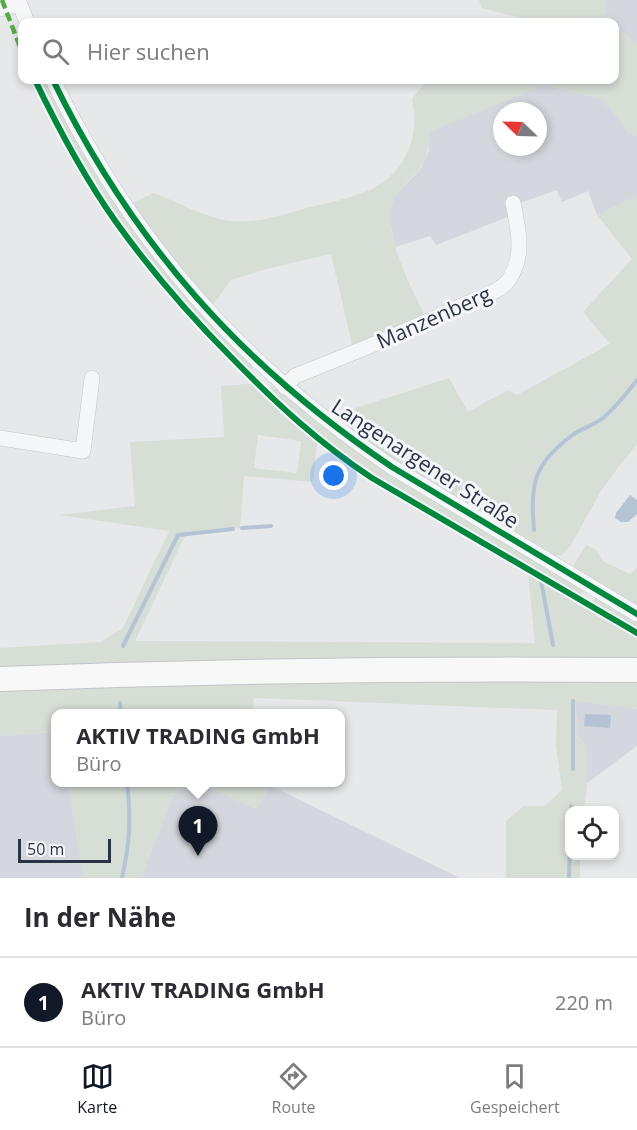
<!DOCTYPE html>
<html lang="de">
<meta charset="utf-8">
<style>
body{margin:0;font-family:"Open Sans",sans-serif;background:#f7f7f7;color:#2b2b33}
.controls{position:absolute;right:18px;bottom:18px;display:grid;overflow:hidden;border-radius:12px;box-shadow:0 3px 9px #0003}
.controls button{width:54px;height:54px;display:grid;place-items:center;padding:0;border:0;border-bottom:2px solid #e1e1e2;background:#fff;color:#2b2b33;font:30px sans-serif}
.compass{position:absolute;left:493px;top:102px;width:54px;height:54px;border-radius:50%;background:#fff;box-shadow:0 3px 9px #0003;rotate:293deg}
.scale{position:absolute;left:18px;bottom:15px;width:93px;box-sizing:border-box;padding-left:6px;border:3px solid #2b3445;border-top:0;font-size:16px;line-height:21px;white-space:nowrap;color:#2b3445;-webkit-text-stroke:4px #f4f6f9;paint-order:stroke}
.you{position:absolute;left:334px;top:476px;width:21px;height:21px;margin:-15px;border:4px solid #fff;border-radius:50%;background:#1a73e8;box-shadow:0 0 0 9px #1a73e833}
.badge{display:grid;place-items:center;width:39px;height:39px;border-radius:50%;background:#111827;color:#fff;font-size:20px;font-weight:700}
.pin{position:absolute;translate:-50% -50px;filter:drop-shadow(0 2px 3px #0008)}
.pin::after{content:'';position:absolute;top:32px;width:21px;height:18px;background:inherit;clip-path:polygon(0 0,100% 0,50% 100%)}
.popup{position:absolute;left:51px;top:709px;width:294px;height:78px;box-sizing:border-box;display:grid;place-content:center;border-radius:12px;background:#fff;filter:drop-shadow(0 2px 4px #0005);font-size:20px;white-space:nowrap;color:#7c7c81}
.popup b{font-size:22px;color:#2b2b33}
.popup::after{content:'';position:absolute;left:50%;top:100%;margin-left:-12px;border:12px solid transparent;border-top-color:#fff}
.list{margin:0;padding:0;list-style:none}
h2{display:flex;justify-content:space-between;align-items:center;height:78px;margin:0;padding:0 24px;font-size:26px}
h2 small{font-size:20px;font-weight:400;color:#7c7c81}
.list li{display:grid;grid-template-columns:39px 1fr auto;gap:18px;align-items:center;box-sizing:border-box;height:90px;padding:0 24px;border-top:2px solid #e1e1e2}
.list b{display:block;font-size:22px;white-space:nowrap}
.list p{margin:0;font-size:20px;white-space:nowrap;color:#7c7c81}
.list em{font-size:20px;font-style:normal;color:#7c7c81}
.icon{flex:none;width:33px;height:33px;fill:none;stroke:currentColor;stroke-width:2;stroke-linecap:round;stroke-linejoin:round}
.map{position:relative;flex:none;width:637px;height:878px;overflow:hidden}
.search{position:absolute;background:#fff;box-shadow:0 3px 9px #0003;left:18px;right:18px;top:18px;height:66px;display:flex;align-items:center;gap:15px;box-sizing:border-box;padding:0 21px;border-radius:12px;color:#7c7c81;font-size:22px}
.sheet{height:168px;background:#fff}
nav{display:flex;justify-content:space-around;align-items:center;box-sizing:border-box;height:84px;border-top:2px solid #e1e1e2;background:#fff;font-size:16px;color:#7c7c81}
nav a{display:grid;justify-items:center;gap:3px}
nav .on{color:#111827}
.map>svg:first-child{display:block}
.built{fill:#d4d7dd;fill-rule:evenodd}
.green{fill:#d6ded6;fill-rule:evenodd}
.water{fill:#b4c4d5}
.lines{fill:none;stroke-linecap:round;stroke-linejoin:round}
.stream{stroke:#b4c4d5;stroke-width:4}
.minor-casing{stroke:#c4c6c8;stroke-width:16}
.primary-casing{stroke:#c2c5c8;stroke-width:26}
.minor{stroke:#f5f6f7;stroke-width:15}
.primary{stroke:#f8f8f8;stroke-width:24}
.quiet{stroke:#54ac47;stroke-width:4.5;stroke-dasharray:9 4.5;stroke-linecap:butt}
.cycleway-casing{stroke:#f4f6f9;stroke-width:10}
.cycleway{stroke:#00873e;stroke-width:6}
.labels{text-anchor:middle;stroke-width:6;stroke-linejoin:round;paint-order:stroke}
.street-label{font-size:21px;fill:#2b3445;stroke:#f4f6f9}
</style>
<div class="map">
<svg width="637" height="878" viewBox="0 0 637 878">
<rect width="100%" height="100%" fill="#e6e8ea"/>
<g class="built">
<path d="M 606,0 L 637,0 L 637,45 L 615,25 L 614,22 L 606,18 Z"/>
<path d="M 544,85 L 601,99 L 620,120 L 627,132 L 637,136 L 637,196 L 597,215 L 588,191 L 562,202 L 557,190 L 506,208 L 508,217 L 436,245 L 430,236 L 395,247 L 389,214 L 395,196 L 421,168 L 429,151 L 428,132 ZM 502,111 L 538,111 L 538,147 L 502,147 Z"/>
<path d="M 575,700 L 637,709 L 637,746 L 587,783 L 587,747 L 578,737 Z"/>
<path d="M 54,732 L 56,782 L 68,783 L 84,878 L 0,878 L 0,736 Z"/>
<path d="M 191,784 L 199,784 L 257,809 L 269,785 L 460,878 L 141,878 L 170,803 L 176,792 Z"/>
</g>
<g class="green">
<path d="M 479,0 L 606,0 L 606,18 L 612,22 L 537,22 L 482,8 Z"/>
<path d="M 615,25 L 637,45 L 637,136 L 627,132 L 620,120 L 601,99 L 544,85 L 429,132 C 429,171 416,167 397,195 C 376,225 412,287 425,317 L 353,348 L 331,254 L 266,269 L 231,280 L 212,306 L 175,262 L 131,204 L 153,193 C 178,202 203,217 230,221 C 256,224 283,215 307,208 C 330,202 357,198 377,186 C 408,168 420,133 412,99 L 427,80 L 614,80 Z"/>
<path d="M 37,80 L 46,80 C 61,109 75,140 92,169 C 136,240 192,304 251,364 L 253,368 L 249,372 C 202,324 155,274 117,219 C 86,175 61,128 37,80 Z"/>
<path d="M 637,196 L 637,445 L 619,466 L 601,491 L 571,545 L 562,555 L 554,556 L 398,463 L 328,417 L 449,378 L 468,412 L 508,390 L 517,395 L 610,344 L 583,312 L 632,259 L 597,215 Z"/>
<path d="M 250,384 L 317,442 L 313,482 L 244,476 L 240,528 L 186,534 L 135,641 L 535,643 L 528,572 L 637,637 L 637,660 L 0,671 L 0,648 L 101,642 L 123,628 L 169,531 L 60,515 L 135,506 L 130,442 L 224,437 L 221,386 ZM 258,435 L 301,441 L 297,473 L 254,468 Z"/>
<path d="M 272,386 L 351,447 L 388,472 L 584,591 L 581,595 L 436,512 L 342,455 L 272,396 L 267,391 Z"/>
<path d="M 586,545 L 595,549 L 604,562 L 630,574 L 637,568 L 637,606 L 572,568 Z"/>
<path d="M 595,597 L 637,622 L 637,629 L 592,602 Z"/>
<path d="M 234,679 L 637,679 L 637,709 L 575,701 L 578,737 L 587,747 L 587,783 L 584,810 L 570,810 L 570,856 L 580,856 L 580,878 L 506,878 L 506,821 L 524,806 L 545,806 L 562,790 L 556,745 L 557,710 L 254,698 L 252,713 L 56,714 L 55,734 L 54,732 L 0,736 L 0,688 Z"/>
<path d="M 267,782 L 269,785 L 257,809 L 199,784 C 184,784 177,791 170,803 L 141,878 L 84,878 L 68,783 Z"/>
</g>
<g class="water">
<path d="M 630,495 L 637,500 L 637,514 L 628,522 L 621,522 L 615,518 L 616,513 Z"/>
<path d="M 585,714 L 611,715 L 610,728 L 584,726 Z"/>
</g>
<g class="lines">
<g class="stream">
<path d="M 242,528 L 271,526"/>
<path d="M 534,530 C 530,482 534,463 574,434 C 583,428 594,425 603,418 C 616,407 626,394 637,380"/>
<path d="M 541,581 L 553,645"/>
<path d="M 123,646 L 178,535 L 233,529"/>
<path d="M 573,701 L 573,769"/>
<path d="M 120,703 L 121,714"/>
<path d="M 571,810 L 571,806"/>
<path d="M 122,878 C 130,842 131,819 127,782"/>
<path d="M 569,878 L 570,843"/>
</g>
<defs>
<g id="minor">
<path d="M 18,0 L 27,22"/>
<path d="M 0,9 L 19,4"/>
<path d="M 53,80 C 132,243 242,366 392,467 L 637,614"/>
<path d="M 285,387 L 295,376 C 351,354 405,332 459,307 C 475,299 501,293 510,278 C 525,253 518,229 513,203"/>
<path d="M 0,438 L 83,451 L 92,378"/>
</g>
<path id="primary" d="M 0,679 C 212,671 424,668 637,670"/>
</defs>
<use href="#minor" class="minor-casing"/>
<use href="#primary" class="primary-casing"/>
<use href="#minor" class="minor"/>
<use href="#primary" class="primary"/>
<path class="quiet" d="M 2,0 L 22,52"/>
<defs>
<g id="cycleway">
<path d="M 35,80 C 58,128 84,177 116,222 C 151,271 191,317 234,360 C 278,405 319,443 372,478 L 637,633"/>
<path d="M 53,80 C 132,243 242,366 392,467 L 637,614"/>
</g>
</defs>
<use href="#cycleway" class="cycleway-casing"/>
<use href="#cycleway" class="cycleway"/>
</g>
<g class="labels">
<g class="street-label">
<text transform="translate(434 318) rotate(-24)" y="7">Manzenberg</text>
<text transform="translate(425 464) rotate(33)" y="7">Langenargener Straße</text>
</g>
</g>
</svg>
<div class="controls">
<button><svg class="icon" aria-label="locate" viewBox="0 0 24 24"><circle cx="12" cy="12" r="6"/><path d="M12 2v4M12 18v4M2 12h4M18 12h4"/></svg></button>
</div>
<svg class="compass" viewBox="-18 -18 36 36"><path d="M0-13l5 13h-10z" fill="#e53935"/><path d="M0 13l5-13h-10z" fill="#7c7c81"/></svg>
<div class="scale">50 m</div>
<div class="you"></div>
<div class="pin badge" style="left:198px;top:856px">1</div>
<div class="popup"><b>AKTIV TRADING GmbH</b>Büro</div>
<div class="search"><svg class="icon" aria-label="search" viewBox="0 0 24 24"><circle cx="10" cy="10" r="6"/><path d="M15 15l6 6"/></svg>Hier suchen</div>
</div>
<section class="sheet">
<h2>In der Nähe<small></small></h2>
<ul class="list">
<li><span class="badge">1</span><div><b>AKTIV TRADING GmbH</b><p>Büro</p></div><em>220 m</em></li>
</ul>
</section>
<nav>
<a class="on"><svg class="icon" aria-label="map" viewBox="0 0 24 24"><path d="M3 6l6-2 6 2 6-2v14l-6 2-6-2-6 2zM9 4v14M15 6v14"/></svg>Karte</a>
<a><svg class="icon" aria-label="directions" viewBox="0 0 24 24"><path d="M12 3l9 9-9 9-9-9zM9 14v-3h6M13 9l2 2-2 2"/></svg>Route</a>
<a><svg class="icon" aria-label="saved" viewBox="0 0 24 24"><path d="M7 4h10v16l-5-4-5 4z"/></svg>Gespeichert</a>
</nav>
